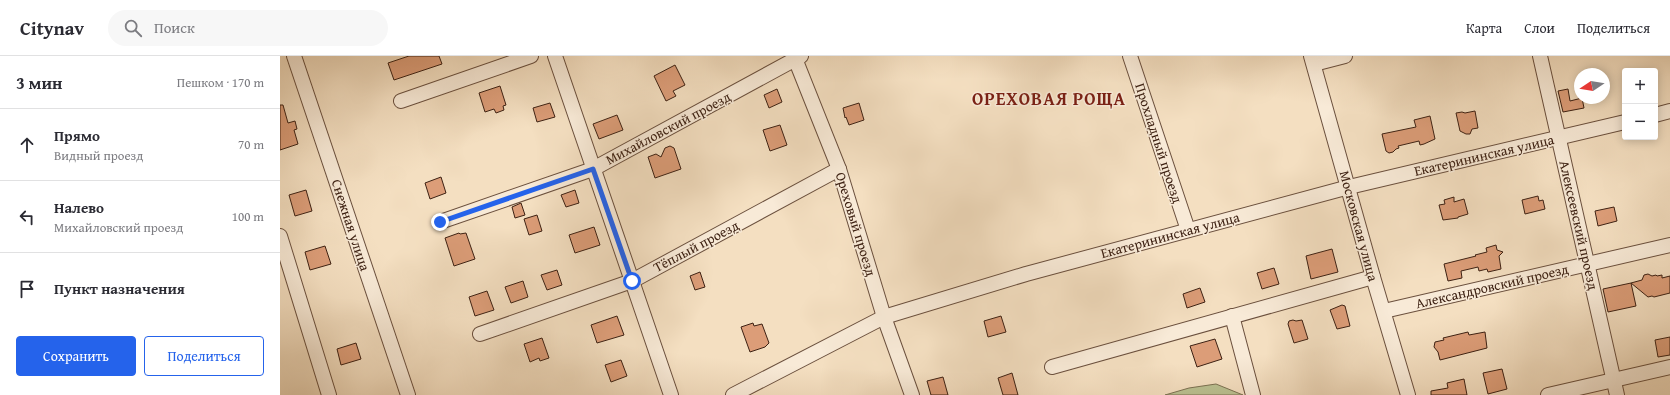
<!DOCTYPE html>
<html lang="ru">
<meta charset="utf-8">
<style>
body{margin:0;font-family:"Gentium Book Plus",serif;background:#f7f7f7;color:#2b2b33}
.controls{position:absolute;right:12px;top:12px;display:grid;overflow:hidden;border-radius:4px;box-shadow:0 2px 10px #0003}
.controls button{width:36px;height:36px;display:grid;place-items:center;padding:0;border:0;border-bottom:1px solid #e1e1e2;background:#fff;color:#2b2b33;font:20px sans-serif}
.compass{position:absolute;left:1294px;top:12px;width:36px;height:36px;border-radius:50%;background:#fff;box-shadow:0 2px 10px #0003;rotate:258deg}
.stop{position:absolute;width:12px;height:12px;margin:-9px;border:3px solid #2563eb;border-radius:50%;background:#fff}
.stop.end{background:#2563eb;border-color:#fff;box-shadow:0 1px 4px #0008}
.list{margin:0;padding:0;list-style:none}
h2{display:flex;justify-content:space-between;align-items:center;height:52px;margin:0;padding:0 16px;font-size:17px}
h2 small{font-size:13px;font-weight:400;color:#7c7c81}
.list li{display:grid;grid-template-columns:26px 1fr auto;gap:12px;align-items:center;box-sizing:border-box;height:72px;padding:0 16px;border-top:1px solid #e1e1e2}
.list b{display:block;font-size:15px;white-space:nowrap}
.list p{margin:0;font-size:13px;white-space:nowrap;color:#7c7c81}
.list em{font-size:13px;font-style:normal;color:#7c7c81}
.actions{display:flex;gap:8px;padding:12px 16px}
.actions a{flex:1;padding:9px 0;border:1px solid #2563eb;border-radius:4px;text-align:center;font-size:14px;color:#2563eb}
.actions .main{background:#2563eb;color:#fff}
.icon{flex:none;width:22px;height:22px;fill:none;stroke:currentColor;stroke-width:2;stroke-linecap:round;stroke-linejoin:round}
.map{position:relative;flex:none;width:1390px;height:339px;overflow:hidden}
header{display:flex;align-items:center;gap:24px;box-sizing:border-box;height:56px;padding:0 20px;background:#fff;border-bottom:1px solid #e1e1e2}
header strong{font-size:19px}
nav{display:flex;gap:22px;margin-inline-start:auto;font-size:14px}
.search{width:280px;height:36px;background:#f7f7f7;display:flex;align-items:center;gap:10px;box-sizing:border-box;padding:0 14px;border-radius:22px;color:#7c7c81;font-size:15px}
main{display:flex}
aside{flex:1;background:#fff}
.map>svg:first-child{display:block}
.green{fill:#bbc293;stroke:#7c7253}
.building{fill:#dc9d78;stroke:#3d2113}
.lines{fill:none;stroke-linecap:round;stroke-linejoin:round}
.minor-casing{stroke:#6b503e;stroke-width:16}
.minor{stroke:#f8ead7;stroke-width:14}
.route{stroke:#2563eb;stroke-width:5}
.labels{text-anchor:middle;stroke-width:3;stroke-linejoin:round;paint-order:stroke}
.street-label{font-size:14px;fill:#3d2113;stroke:#f8ead7}
.district-label{font-size:18px;font-weight:bold;letter-spacing:1px;fill:#7a1f14;stroke:#f8ead7}
</style>
<header>
<strong>Citynav</strong>
<div class="search"><svg class="icon" aria-label="search" viewBox="0 0 24 24"><circle cx="10" cy="10" r="6"/><path d="M15 15l6 6"/></svg>Поиск</div>
<nav><a>Карта</a><a>Слои</a><a>Поделиться</a></nav>
</header>
<main>
<aside>
<h2>3 мин<small>Пешком · 170 m</small></h2>
<ul class="list">
<li><svg class="icon" aria-label="ahead" viewBox="0 0 24 24"><path d="M12 20V5M6 11l6-6 6 6"/></svg><div><b>Прямо</b><p>Видный проезд</p></div><em>70 m</em></li>
<li><svg class="icon" aria-label="left" viewBox="0 0 24 24"><path d="M17 20v-9H6M10 6l-5 5 5 5"/></svg><div><b>Налево</b><p>Михайловский проезд</p></div><em>100 m</em></li>
<li><svg class="icon" aria-label="arrive" viewBox="0 0 24 24"><path d="M6 21V4h12l-3 4 3 4H6"/></svg><div><b>Пункт назначения</b></div></li>
</ul>
<div class="actions"><a class="main">Сохранить</a><a>Поделиться</a></div>
</aside>
<div class="map">
<svg width="1390" height="339" viewBox="0 0 1390 339">
<rect width="100%" height="100%" fill="#f4dfc1"/>
<filter id="stains"><feTurbulence type="fractalNoise" baseFrequency=".005" numOctaves="4"/><feColorMatrix values="0 0 0 0 .2 0 0 0 0 .09 0 0 0 0 .02 0 0 0 .5 -.17"/></filter>
<radialGradient id="worn" r=".72"><stop offset=".6" stop-color="#630" stop-opacity="0"/><stop offset="1" stop-color="#630" stop-opacity=".3"/></radialGradient>
<path class="green" d="M 936,328 L 963,339 L 885,339 L 909,332 Z"/>
<g class="building">
<path d="M 129,0 L 159,0 L 162,8 L 114,24 L 108,7 Z"/>
<path d="M 395,9 L 405,29 L 393,35 L 396,40 L 386,45 L 374,20 Z"/>
<path d="M 220,30 L 226,49 L 223,50 L 224,54 L 216,57 L 214,53 L 205,56 L 199,37 Z"/>
<path d="M 497,33 L 502,46 L 489,52 L 484,39 Z"/>
<path d="M 1288,33 L 1290,45 L 1302,42 L 1304,52 L 1283,56 L 1278,35 Z"/>
<path d="M 270,47 L 275,61 L 257,66 L 253,52 Z"/>
<path d="M 579,47 L 584,64 L 569,69 L 566,61 L 565,62 L 563,52 Z"/>
<path d="M 0,49 L 3,49 L 8,67 L 15,65 L 17,73 L 14,74 L 18,88 L 0,94 Z"/>
<path d="M 1195,55 L 1198,72 L 1192,73 L 1190,78 L 1186,78 L 1180,75 L 1176,57 L 1182,56 L 1185,57 Z"/>
<path d="M 337,59 L 343,74 L 319,83 L 313,68 Z"/>
<path d="M 1150,60 L 1155,83 L 1144,88 L 1140,89 L 1139,85 L 1118,90 L 1119,92 L 1116,93 L 1113,96 L 1109,97 L 1106,95 L 1102,78 L 1136,71 L 1134,64 Z"/>
<path d="M 500,69 L 507,89 L 490,95 L 483,74 Z"/>
<path d="M 390,90 L 394,92 L 401,113 L 375,122 L 368,101 L 376,98 L 381,101 L 385,92 Z"/>
<path d="M 161,121 L 166,137 L 150,143 L 145,127 Z"/>
<path d="M 26,134 L 32,155 L 15,160 L 9,139 Z"/>
<path d="M 295,134 L 299,147 L 286,151 L 281,139 Z"/>
<path d="M 1258,140 L 1259,145 L 1263,144 L 1265,153 L 1245,158 L 1242,144 Z"/>
<path d="M 1174,141 L 1174,146 L 1184,143 L 1188,158 L 1178,161 L 1178,162 L 1163,164 L 1159,149 L 1165,148 L 1164,144 Z"/>
<path d="M 241,147 L 245,159 L 235,162 L 232,151 Z"/>
<path d="M 1334,151 L 1337,165 L 1318,170 L 1315,155 Z"/>
<path d="M 257,159 L 262,175 L 249,179 L 244,163 Z"/>
<path d="M 314,171 L 320,189 L 295,197 L 289,179 Z"/>
<path d="M 179,177 L 180,178 L 186,177 L 195,203 L 174,210 L 165,182 Z"/>
<path d="M 1216,189 L 1217,194 L 1223,196 L 1219,200 L 1221,213 L 1208,216 L 1207,213 L 1199,215 L 1198,211 L 1181,215 L 1182,222 L 1168,225 L 1164,208 L 1196,200 L 1195,199 L 1207,196 L 1206,192 Z"/>
<path d="M 45,190 L 51,208 L 30,214 L 25,196 Z"/>
<path d="M 1052,193 L 1058,216 L 1031,223 L 1026,200 Z"/>
<path d="M 994,212 L 999,228 L 982,233 L 977,217 Z"/>
<path d="M 277,214 L 282,229 L 267,234 L 261,219 Z"/>
<path d="M 420,216 L 425,231 L 415,234 L 410,220 Z"/>
<path d="M 1368,218 L 1372,220 L 1376,219 L 1377,220 L 1382,219 L 1382,222 L 1390,220 L 1390,237 L 1374,241 L 1372,240 L 1368,241 L 1351,227 L 1362,224 L 1364,219 Z"/>
<path d="M 243,225 L 248,241 L 231,247 L 225,231 Z"/>
<path d="M 1351,227 L 1356,250 L 1328,256 L 1323,233 Z"/>
<path d="M 920,232 L 925,246 L 907,252 L 903,238 Z"/>
<path d="M 207,235 L 214,254 L 195,260 L 189,241 Z"/>
<path d="M 1062,249 L 1065,250 L 1070,270 L 1057,273 L 1050,254 Z"/>
<path d="M 337,260 L 344,279 L 317,287 L 311,269 Z"/>
<path d="M 721,260 L 726,276 L 708,281 L 704,265 Z"/>
<path d="M 1013,264 L 1016,265 L 1022,264 L 1028,283 L 1014,287 L 1008,268 L 1009,265 Z"/>
<path d="M 473,267 L 474,270 L 482,268 L 489,287 L 485,291 L 470,296 L 461,271 Z"/>
<path d="M 1188,276 L 1189,279 L 1205,276 L 1207,292 L 1160,304 L 1158,296 L 1154,291 L 1155,286 L 1164,284 L 1163,282 Z"/>
<path d="M 1390,281 L 1390,299 L 1378,301 L 1375,284 Z"/>
<path d="M 262,282 L 269,302 L 260,305 L 259,302 L 250,306 L 244,288 Z"/>
<path d="M 935,283 L 942,303 L 917,311 L 910,290 Z"/>
<path d="M 76,287 L 81,303 L 61,309 L 57,293 Z"/>
<path d="M 341,304 L 347,320 L 331,326 L 325,309 Z"/>
<path d="M 1222,313 L 1227,333 L 1208,338 L 1203,317 Z"/>
<path d="M 732,317 L 738,339 L 723,339 L 718,322 Z"/>
<path d="M 663,321 L 668,339 L 651,339 L 647,325 Z"/>
<path d="M 1184,323 L 1187,339 L 1151,339 L 1151,335 L 1168,332 L 1167,327 Z"/>
</g>
<g class="lines">
<defs>
<g id="minor">
<path d="M 14,0 L 128,339"/>
<path d="M 275,0 L 391,339"/>
<path d="M 514,0 L 559,113 L 604,261 L 632,339"/>
<path d="M 850,0 L 908,174"/>
<path d="M 1031,0 L 1093,221 L 1128,339"/>
<path d="M 1260,0 L 1337,339"/>
<path d="M 1034,8 L 1065,0"/>
<path d="M 121,45 L 251,0"/>
<path d="M 1375,59 L 1390,55"/>
<path d="M 160,166 L 313,113 L 521,0"/>
<path d="M 0,180 L 49,339"/>
<path d="M 1104,255 L 1390,189"/>
<path d="M 952,260 L 973,339"/>
<path d="M 200,278 L 352,225 L 559,113"/>
<path d="M 772,311 L 1093,221"/>
<path d="M 453,339 L 604,261 L 746,218 L 1069,131 L 1345,66"/>
<path d="M 1268,339 L 1390,311"/>
</g>
</defs>
<use href="#minor" class="minor-casing"/>
<use href="#minor" class="minor"/>
</g>
<g class="lines">
<path class="route" d="M 160,166 L 313,113 L 352,225"/>
</g>
<g class="labels">
<g class="street-label">
<text transform="translate(388 72) rotate(-28)" y="5">Михайловский проезд</text>
<text transform="translate(879 87) rotate(72)" y="5">Прохладный проезд</text>
<text transform="translate(1204 99) rotate(-13)" y="5">Екатерининская улица</text>
<text transform="translate(576 168) rotate(73)" y="5">Ореховый проезд</text>
<text transform="translate(71 169) rotate(72)" y="5">Снежная улица</text>
<text transform="translate(1299 169) rotate(77)" y="5">Алексеевский проезд</text>
<text transform="translate(1079 170) rotate(75)" y="5">Московская улица</text>
<text transform="translate(890 179) rotate(-15)" y="5">Екатерининская улица</text>
<text transform="translate(416 190) rotate(-28)" y="5">Тёплый проезд</text>
<text transform="translate(1212 230) rotate(-13)" y="5">Александровский проезд</text>
</g>
<g class="district-label">
<text x="769" y="49">ОРЕХОВАЯ РОЩА</text>
</g>
</g>
<rect width="100%" height="100%" filter="url(#stains)"/>
<rect width="100%" height="100%" fill="url(#worn)"/>
</svg>
<div class="controls">
<button>+</button>
<button>−</button>
</div>
<svg class="compass" viewBox="-18 -18 36 36"><path d="M0-13l5 13h-10z" fill="#e53935"/><path d="M0 13l5-13h-10z" fill="#7c7c81"/></svg>
<div class="stop" style="left:352px;top:225px"></div>
<div class="stop end" style="left:160px;top:166px"></div>
</div>
</main>
